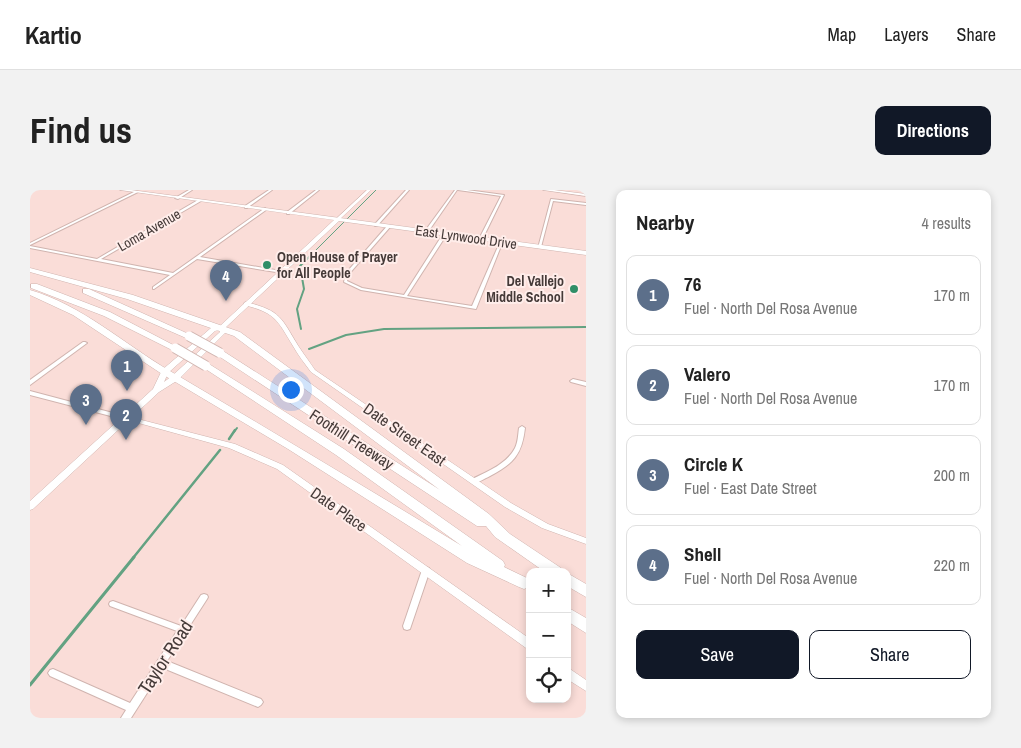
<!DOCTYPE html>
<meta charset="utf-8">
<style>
body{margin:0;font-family:"Archivo Narrow",sans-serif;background:#f2f2f2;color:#222}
.controls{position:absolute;right:15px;bottom:15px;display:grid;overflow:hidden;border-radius:10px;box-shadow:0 2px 8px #0003}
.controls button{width:45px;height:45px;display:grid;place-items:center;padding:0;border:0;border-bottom:1px solid #e0e0e0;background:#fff;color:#222;font:25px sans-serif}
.you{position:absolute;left:260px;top:199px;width:18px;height:18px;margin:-12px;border:4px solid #fff;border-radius:50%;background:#1a73e8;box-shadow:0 0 0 8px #1a73e833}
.badge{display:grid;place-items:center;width:32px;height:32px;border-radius:50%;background:#111827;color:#fff;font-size:16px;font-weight:700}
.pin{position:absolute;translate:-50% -41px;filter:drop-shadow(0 1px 2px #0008)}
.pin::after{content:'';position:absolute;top:26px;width:18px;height:15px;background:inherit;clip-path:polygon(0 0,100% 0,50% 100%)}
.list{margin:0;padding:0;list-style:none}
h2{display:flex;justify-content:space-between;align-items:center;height:65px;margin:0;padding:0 20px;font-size:21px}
h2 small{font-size:16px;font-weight:400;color:#767676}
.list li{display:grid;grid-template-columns:32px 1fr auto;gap:15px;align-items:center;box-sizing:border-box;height:80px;margin:0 10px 10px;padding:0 10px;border:1px solid #e0e0e0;border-radius:10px}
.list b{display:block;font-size:19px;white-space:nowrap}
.list p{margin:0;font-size:16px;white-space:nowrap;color:#767676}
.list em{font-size:16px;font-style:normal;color:#767676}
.actions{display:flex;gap:10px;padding:15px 20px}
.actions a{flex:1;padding:11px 0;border:1px solid #111827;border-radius:10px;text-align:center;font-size:18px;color:#111827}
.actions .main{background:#111827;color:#fff}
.icon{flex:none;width:28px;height:28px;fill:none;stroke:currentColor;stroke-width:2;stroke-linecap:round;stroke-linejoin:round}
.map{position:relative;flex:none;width:556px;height:528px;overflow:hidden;border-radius:10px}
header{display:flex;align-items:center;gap:30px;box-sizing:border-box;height:70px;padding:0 25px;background:#fff;border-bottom:1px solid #e0e0e0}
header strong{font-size:24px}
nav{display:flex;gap:28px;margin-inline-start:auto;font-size:18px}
.intro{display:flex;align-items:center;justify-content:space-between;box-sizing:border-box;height:120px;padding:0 30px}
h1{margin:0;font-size:35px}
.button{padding:12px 22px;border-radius:10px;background:#111827;color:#fff;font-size:18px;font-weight:700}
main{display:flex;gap:30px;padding:0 30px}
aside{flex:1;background:#fff;border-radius:10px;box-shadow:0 2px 8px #0003}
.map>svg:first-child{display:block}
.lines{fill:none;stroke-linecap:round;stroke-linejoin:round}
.stream-far3{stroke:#63a282;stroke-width:1}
.stream-far2{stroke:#63a282;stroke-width:2}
.stream-far1{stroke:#63a282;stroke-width:2.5}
.stream{stroke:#63a282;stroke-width:3}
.minor-casing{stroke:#d0b4af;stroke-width:2}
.tertiary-casing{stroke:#d0b4af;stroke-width:1}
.secondary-casing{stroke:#d0b4af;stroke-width:1}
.motorway-casing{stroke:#d0b4af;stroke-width:1}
.minor{fill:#fff;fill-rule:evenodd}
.tertiary{fill:#fff;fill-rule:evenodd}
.secondary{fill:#fff;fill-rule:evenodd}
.motorway{fill:#fff;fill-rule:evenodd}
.motorway-bridge-casing{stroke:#d0b4af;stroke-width:11;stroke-linecap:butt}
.motorway-bridge{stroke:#fff;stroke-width:9}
.poi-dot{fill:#308e67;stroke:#ffedea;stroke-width:2}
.labels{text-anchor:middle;stroke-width:4;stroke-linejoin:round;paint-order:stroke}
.far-street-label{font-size:14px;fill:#453a38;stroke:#ffedea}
.far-poi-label{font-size:14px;font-weight:bold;fill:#453a38;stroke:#ffedea;text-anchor:start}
.street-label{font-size:16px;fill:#453a38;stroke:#ffedea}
.near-street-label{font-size:19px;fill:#453a38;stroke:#ffedea}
</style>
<header>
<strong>Kartio</strong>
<nav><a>Map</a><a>Layers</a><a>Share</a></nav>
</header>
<div class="intro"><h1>Find us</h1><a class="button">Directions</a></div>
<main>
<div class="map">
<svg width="556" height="528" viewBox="0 0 556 528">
<rect width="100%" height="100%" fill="#faddd8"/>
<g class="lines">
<path class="stream-far3" d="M 283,63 L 346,0"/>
<g class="stream-far2">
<path d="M 271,139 L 267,119 L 274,99 L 270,76 L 284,62"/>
<path d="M 279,159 L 316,145 L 354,139 L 556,137"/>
<path d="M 204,242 L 207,238"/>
</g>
<g class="stream-far1">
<path d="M 199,249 L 205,240"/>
<path d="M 103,368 L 190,260"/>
</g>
<path class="stream" d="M 0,495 L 104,367"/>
<defs>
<g id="minor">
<path d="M 159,0 L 162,0 L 148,9 L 145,8 Z"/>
<path d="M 239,0 L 242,0 L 217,18 L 215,18 L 215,16 Z"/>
<path d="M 286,0 L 289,0 L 259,24 L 257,24 L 257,22 Z"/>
<path d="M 376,0 L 379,0 L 347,36 L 345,36 L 345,34 Z"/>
<path d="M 425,0 L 427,0 L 398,42 L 396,42 L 395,41 Z"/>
<path d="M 428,0 L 437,0 L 474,5 L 452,50 L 449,49 L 471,6 Z"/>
<path d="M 106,1 L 108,2 L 0,55 L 0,53 Z"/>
<path d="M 521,9 L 556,13 L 556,15 L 523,11 L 511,57 L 508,58 Z"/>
<path d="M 168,10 L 171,11 L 71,69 L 143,83 L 235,18 L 236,20 L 170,67 L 251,81 L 253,82 L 252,83 L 167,69 L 124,99 L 123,99 L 123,97 L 140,85 L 0,58 L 0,56 L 67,69 Z"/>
<path d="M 358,35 L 361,36 L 319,84 L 317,91 L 332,98 L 374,105 L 413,44 L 415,43 L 417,44 L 377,106 L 442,116 L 470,52 L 473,51 L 446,119 L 331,100 L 314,92 L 316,83 Z"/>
<path d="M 53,152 L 55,152 L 57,153 L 0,195 L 0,190 Z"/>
<path d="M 543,189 L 556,192 L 556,196 L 541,192 L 540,191 Z"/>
<path d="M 0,201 L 98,227 L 99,228 L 96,230 L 0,205 Z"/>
<path d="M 492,236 L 495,238 C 492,265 483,274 460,286 C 454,289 448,293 442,293 L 441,291 L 442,289 C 456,282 477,274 485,258 C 488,252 488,245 489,238 Z"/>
<path d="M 396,377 L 399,378 L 400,380 L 381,436 L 380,439 L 377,440 L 374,439 L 373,436 L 392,380 L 393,378 Z"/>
<path d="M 174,404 L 177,405 L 178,407 L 177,409 L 137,471 L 231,509 L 233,512 L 231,515 L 228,517 L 133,478 L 101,528 L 91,528 L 96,520 L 20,486 L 18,483 L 20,480 L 23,479 L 100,513 L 147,441 L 80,416 L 79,414 L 80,412 L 83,411 L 151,436 L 171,405 Z"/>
</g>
<g id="tertiary">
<path d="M 337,0 L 341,0 L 309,30 L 307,30 L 307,28 Z"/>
<path d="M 513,0 L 524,0 L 556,4 L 556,6 Z"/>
<path d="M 216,112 C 252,121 251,128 269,157 C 274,165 280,172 285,180 L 481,313 L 518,334 L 556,348 L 556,354 L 512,338 L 475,317 L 281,182 C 275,174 268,165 263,156 C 247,130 246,123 214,115 L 214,113 Z"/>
<path d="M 96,226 L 205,254 L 253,275 L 500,449 L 500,460 L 496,458 L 247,279 L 199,258 L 94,229 L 93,228 L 94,227 Z"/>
<path d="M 537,477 L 556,490 L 556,501 L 537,489 Z"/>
</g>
<path id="secondary" d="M 90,0 L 101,0 L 556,61 L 556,65 L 309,31 L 195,138 L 195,143 L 148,190 L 129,202 L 3,319 L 0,320 L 0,311 L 123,199 L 132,180 L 181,138 L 190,136 L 304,30 ZM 189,140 L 190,142 L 142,186 L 134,192 L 138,183 L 185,141 Z"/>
<g id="motorway">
<path d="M 0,78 L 103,105 L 210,142 L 459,324 L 480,344 L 531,378 L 533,382 L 515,382 L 465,347 L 456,336 L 447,336 L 187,165 L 187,161 L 193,161 L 410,300 L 204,146 L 97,109 L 0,82 Z"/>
<path d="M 1,94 L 7,94 L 80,122 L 149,158 L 148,160 L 142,160 L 74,126 L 1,98 Z"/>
<path d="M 53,99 L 59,99 L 163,146 L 162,148 L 156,148 L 53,103 Z"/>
<path d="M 0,100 C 52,115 94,154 140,181 C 238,239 335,297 432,356 L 306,265 L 171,176 L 176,173 L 179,174 L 314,259 L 473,371 L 475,375 L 474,377 L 499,389 L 499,397 L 494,399 L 489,397 L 437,373 L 258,259 L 132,184 L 43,125 L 0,105 Z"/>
<path d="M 537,383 L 556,394 L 556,407 L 537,396 Z"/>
<path d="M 537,417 L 556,428 L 556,443 L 537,431 Z"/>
</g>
</defs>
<use href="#minor" class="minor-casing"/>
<use href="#tertiary" class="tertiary-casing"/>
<use href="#secondary" class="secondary-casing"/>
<use href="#motorway" class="motorway-casing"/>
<use href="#minor" class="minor"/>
<use href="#tertiary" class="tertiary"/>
<use href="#secondary" class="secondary"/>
<use href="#motorway" class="motorway"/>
<defs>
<g id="motorway-bridge">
<path d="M 159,146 L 190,163"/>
<path d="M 145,158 L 176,176"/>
</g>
</defs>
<use href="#motorway-bridge" class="motorway-bridge-casing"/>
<use href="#motorway-bridge" class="motorway-bridge"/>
</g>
<g class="poi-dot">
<circle cx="237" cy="75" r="5"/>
<circle cx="544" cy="99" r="5"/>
</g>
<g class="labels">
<g class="far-street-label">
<text transform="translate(119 40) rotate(-30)" y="5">Loma Avenue</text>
<text transform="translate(436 47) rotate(8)" y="5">East Lynwood Drive</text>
</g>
<g class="far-poi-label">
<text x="247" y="72">Open House of Prayer<tspan x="247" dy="16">for All People</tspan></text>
<text x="534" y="96" text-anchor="end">Del Vallejo<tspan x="534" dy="16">Middle School</tspan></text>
</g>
<g class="street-label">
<text transform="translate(375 244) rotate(35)" y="6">Date Street East</text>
<text transform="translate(322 249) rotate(33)" y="6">Foothill Freeway</text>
<text transform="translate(309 319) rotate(35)" y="6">Date Place</text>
</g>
<g class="near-street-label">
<text transform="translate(135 467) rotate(-57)" y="7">Taylor Road</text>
</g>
</g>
</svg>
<div class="controls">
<button>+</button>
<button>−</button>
<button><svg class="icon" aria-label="locate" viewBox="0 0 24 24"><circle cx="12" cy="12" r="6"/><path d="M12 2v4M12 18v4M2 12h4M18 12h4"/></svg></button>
</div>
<div class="you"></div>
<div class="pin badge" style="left:97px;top:201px;background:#5c6f8a">1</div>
<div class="pin badge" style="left:96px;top:250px;background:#5c6f8a">2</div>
<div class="pin badge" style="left:56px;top:235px;background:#5c6f8a">3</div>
<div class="pin badge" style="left:196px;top:111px;background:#5c6f8a">4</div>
</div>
<aside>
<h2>Nearby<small>4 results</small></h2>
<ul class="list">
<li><span class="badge" style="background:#5c6f8a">1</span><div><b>76</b><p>Fuel · North Del Rosa Avenue</p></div><em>170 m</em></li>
<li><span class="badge" style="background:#5c6f8a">2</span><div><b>Valero</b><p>Fuel · North Del Rosa Avenue</p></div><em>170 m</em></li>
<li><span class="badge" style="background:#5c6f8a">3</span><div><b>Circle K</b><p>Fuel · East Date Street</p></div><em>200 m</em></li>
<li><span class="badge" style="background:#5c6f8a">4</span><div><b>Shell</b><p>Fuel · North Del Rosa Avenue</p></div><em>220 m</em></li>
</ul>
<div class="actions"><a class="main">Save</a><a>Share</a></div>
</aside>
</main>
